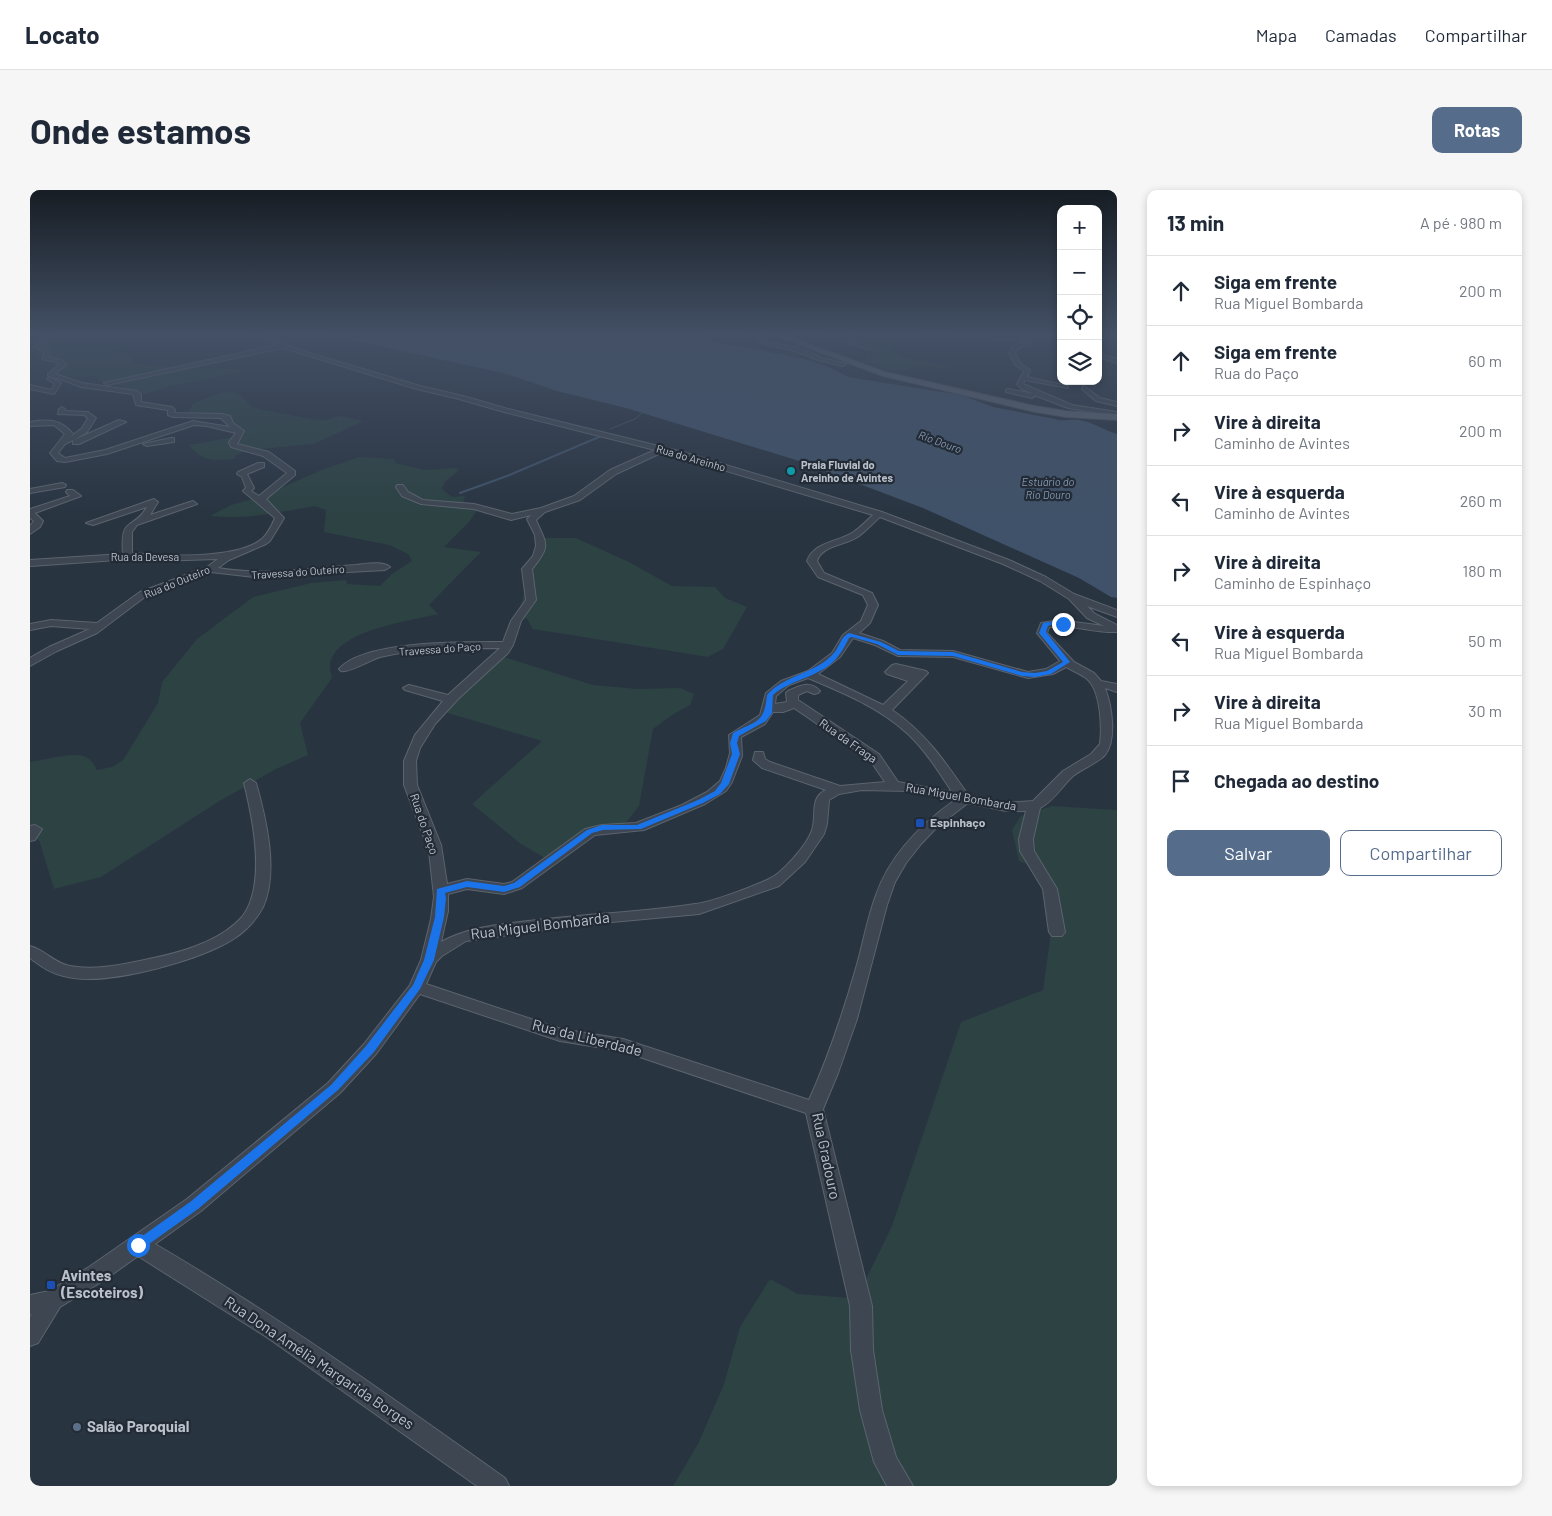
<!DOCTYPE html>
<html lang="pt">
<meta charset="utf-8">
<style>
body{margin:0;font-family:Barlow,sans-serif;background:#f6f6f7;color:#1f2937}
.controls{position:absolute;right:15px;top:15px;display:grid;overflow:hidden;border-radius:10px;box-shadow:0 2px 8px #0003}
.controls button{width:45px;height:45px;display:grid;place-items:center;padding:0;border:0;border-bottom:1px solid #e0e1e3;background:#fff;color:#1f2937;font:25px sans-serif}
.stop{position:absolute;width:15px;height:15px;margin:-11px;border:4px solid #1a73e8;border-radius:50%;background:#fff}
.stop.end{background:#1a73e8;border-color:#fff;box-shadow:0 1px 5px #0008}
.list{margin:0;padding:0;list-style:none}
h2{display:flex;justify-content:space-between;align-items:center;height:65px;margin:0;padding:0 20px;font-size:21px}
h2 small{font-size:16px;font-weight:400;color:#747a83}
.list li{display:grid;grid-template-columns:32px 1fr auto;gap:15px;align-items:center;box-sizing:border-box;height:70px;padding:0 20px;border-top:1px solid #e0e1e3}
.list b{display:block;font-size:19px;white-space:nowrap}
.list p{margin:0;font-size:16px;white-space:nowrap;color:#747a83}
.list em{font-size:16px;font-style:normal;color:#747a83}
.actions{display:flex;gap:10px;padding:15px 20px}
.actions a{flex:1;padding:11px 0;border:1px solid #566c8b;border-radius:10px;text-align:center;font-size:18px;color:#566c8b}
.actions .main{background:#566c8b;color:#fff}
.icon{flex:none;width:28px;height:28px;fill:none;stroke:currentColor;stroke-width:2;stroke-linecap:round;stroke-linejoin:round}
.map{position:relative;flex:none;width:1087px;height:1296px;overflow:hidden;border-radius:10px}
header{display:flex;align-items:center;gap:30px;box-sizing:border-box;height:70px;padding:0 25px;background:#fff;border-bottom:1px solid #e0e1e3}
header strong{font-size:24px}
nav{display:flex;gap:28px;margin-inline-start:auto;font-size:18px}
.intro{display:flex;align-items:center;justify-content:space-between;box-sizing:border-box;height:120px;padding:0 30px}
h1{margin:0;font-size:35px}
.button{padding:12px 22px;border-radius:10px;background:#566c8b;color:#fff;font-size:18px;font-weight:700}
main{display:flex;gap:30px;padding:0 30px}
aside{flex:1;background:#fff;border-radius:10px;box-shadow:0 2px 8px #0003}
.map>svg:first-child{display:block}
.green{fill:#2c4243}
.water{fill:#405269}
.lines{fill:none;stroke-linecap:round;stroke-linejoin:round}
.stream-far1{stroke:#405269;stroke-width:1}
.stream{stroke:#405269;stroke-width:2}
.minor-casing{stroke:#5b646e;stroke-width:2}
.major-casing{stroke:#474f5a;stroke-width:2}
.minor{fill:#3d4651;fill-rule:evenodd}
.major{fill:#5b6571;fill-rule:evenodd}
.route{fill:#1a73e8}
.culture-dot{fill:#0f9aa8;stroke:#222b36;stroke-width:2}
.transit-dot{fill:#1a4fb4;stroke:#222b36;stroke-width:2}
.service-dot{fill:#5c6f8a;stroke:#222b36;stroke-width:2}
.labels{text-anchor:middle;stroke-width:4.5;stroke-linejoin:round;paint-order:stroke}
.far-water-label{font-size:11px;font-style:italic;fill:#8498b0;stroke:#222b36}
.far-street-label{font-size:11px;fill:#bac1cb;stroke:#222b36}
.far-poi-label{font-size:11px;font-weight:bold;fill:#bac1cb;stroke:#222b36;text-anchor:start}
.street-label{font-size:12px;fill:#bac1cb;stroke:#222b36}
.poi-label{font-size:12px;font-weight:bold;fill:#bac1cb;stroke:#222b36;text-anchor:start}
.near-street-label{font-size:15px;fill:#bac1cb;stroke:#222b36}
.near-poi-label{font-size:15px;font-weight:bold;fill:#bac1cb;stroke:#222b36;text-anchor:start}
</style>
<header>
<strong>Locato</strong>
<nav><a>Mapa</a><a>Camadas</a><a>Compartilhar</a></nav>
</header>
<div class="intro"><h1>Onde estamos</h1><a class="button">Rotas</a></div>
<main>
<div class="map">
<svg width="1087" height="1296" viewBox="0 0 1087 1296">
<rect width="100%" height="100%" fill="#293441"/>
<g class="green">
<path d="M 40,145 L 100,146 L 99,154 L 88,161 L 101,168 L 103,173 L 157,179 L 213,179 L 206,183 L 141,196 L 114,204 L 96,198 L 70,192 L 66,186 L 44,187 L 23,183 L 31,180 L 29,174 L 31,171 L 5,165 L 18,159 L 9,157 L 17,151 Z"/>
<path d="M 829,145 L 892,145 L 884,150 L 885,153 L 871,153 L 860,160 L 870,167 L 917,176 L 914,179 L 891,176 L 864,181 L 830,171 L 841,169 L 842,160 L 833,154 L 820,150 L 830,147 Z"/>
<path d="M 203,202 L 208,203 L 223,218 L 287,230 L 296,230 L 309,226 L 333,231 L 284,254 L 218,260 L 205,266 L 205,269 C 183,270 173,273 159,255 L 210,246 L 213,240 L 198,236 L 190,230 L 158,221 L 163,215 L 162,214 L 190,203 Z"/>
<path d="M 329,267 L 364,269 L 366,273 L 394,280 L 425,278 L 429,280 L 415,292 L 412,299 L 422,307 L 435,306 L 433,313 L 448,319 L 439,332 L 414,357 L 451,362 L 399,415 L 408,424 C 381,431 303,440 300,476 C 300,480 301,484 302,488 L 270,533 L 278,565 L 246,579 L 188,612 L 71,687 L 24,699 L 9,650 L 0,645 L 0,572 C 13,570 41,562 53,566 C 61,568 64,574 67,580 L 82,577 L 93,570 L 128,513 L 132,492 L 167,449 L 223,407 L 281,393 L 316,390 L 317,394 L 350,396 L 362,384 L 382,371 L 378,364 L 359,355 L 294,342 L 296,320 L 285,316 C 250,322 215,330 180,326 L 201,315 L 230,307 L 294,279 Z"/>
<path d="M 513,348 L 546,348 L 599,372 L 642,396 L 685,397 L 695,408 L 717,417 L 693,459 L 678,467 L 503,439 L 497,429 L 487,426 Z"/>
<path d="M 471,466 L 563,495 L 608,499 L 650,498 L 664,504 L 660,515 L 642,525 L 623,539 L 609,616 L 591,639 L 566,636 L 520,671 L 491,654 L 442,614 L 512,551 L 411,521 Z"/>
<path d="M 1022,616 L 1087,620 L 1087,1296 L 643,1296 L 668,1254 L 694,1194 L 710,1137 L 740,1089 L 768,1104 L 820,1108 L 837,1087 L 862,1036 L 931,832 L 1013,800 L 1021,742 L 1008,678 L 989,671 L 982,640 L 991,626 Z"/>
</g>
<path class="water" d="M 299,145 L 673,145 C 687,156 703,155 720,158 C 752,165 791,169 818,187 L 931,205 L 963,217 L 1025,229 C 1031,232 1041,229 1049,230 C 1063,232 1073,240 1087,244 L 1087,408 L 1081,407 L 1049,388 L 893,318 L 766,270 L 596,218 L 527,201 L 477,184 Z"/>
<g class="lines">
<path class="stream-far1" d="M 580,239 L 605,229 L 615,221"/>
<path class="stream" d="M 430,303 L 477,286 L 569,247"/>
<defs>
<g id="minor">
<path d="M 14,145 L 20,145 L 18,150 L 11,156 L 18,158 L 21,162 L 18,167 L 31,170 L 36,175 L 25,184 L 52,193 L 107,201 L 111,204 L 111,212 L 142,217 L 145,220 L 144,223 L 192,224 L 200,226 L 203,233 L 214,241 L 207,254 L 239,262 L 265,281 L 265,285 L 236,309 L 254,328 L 240,351 L 236,354 L 199,370 L 188,378 C 234,386 280,378 326,375 C 336,374 353,371 360,377 L 355,380 L 224,387 L 181,382 L 116,406 L 67,443 L 27,461 L 0,476 L 0,468 L 19,457 L 60,439 L 21,436 L 0,440 L 0,434 L 21,430 L 67,433 L 110,402 L 177,377 L 188,369 L 124,371 L 102,369 L 0,376 L 0,370 L 93,364 C 90,325 103,341 117,317 L 63,335 L 56,333 L 124,309 L 128,312 L 120,325 L 163,311 L 167,314 L 107,335 L 102,342 L 102,363 C 134,366 209,370 233,348 C 238,343 242,335 245,328 L 213,301 L 216,298 L 212,287 L 207,284 L 208,282 L 228,273 L 234,273 L 234,277 L 217,284 L 224,298 L 221,301 L 229,306 L 257,283 L 233,266 L 201,257 L 199,252 L 206,243 L 177,236 L 164,235 L 77,264 L 35,272 L 27,271 L 20,263 L 35,244 L 24,235 L 0,236 L 0,232 C 18,229 31,229 43,244 L 42,246 L 52,238 L 58,228 L 54,225 L 28,224 L 29,219 L 32,217 L 35,219 L 35,221 L 58,222 L 66,228 L 57,242 L 44,250 L 89,230 L 96,232 L 49,254 L 43,254 L 43,250 L 35,254 L 28,263 L 35,268 L 75,260 L 163,231 L 200,237 L 191,228 L 143,227 L 138,225 L 138,220 L 106,215 L 103,204 L 51,197 L 33,190 L 18,186 L 18,184 L 29,175 L 27,172 L 12,169 L 15,162 L 4,157 Z"/>
<path d="M 221,145 L 230,145 L 269,160 L 390,196 L 433,206 L 478,219 L 653,262 L 852,322 L 979,370 L 1016,387 L 1044,404 L 1087,420 L 1087,427 L 1057,416 L 1065,424 L 1087,435 L 1087,442 C 1064,443 1042,434 1019,437 L 1017,443 L 1044,472 L 1064,483 L 1071,491 L 1087,494 L 1087,502 L 1075,498 C 1082,516 1087,550 1075,565 C 1066,574 1053,578 1043,586 C 1032,596 1024,611 1010,618 L 1003,649 L 1004,661 L 1027,699 L 1035,742 L 1032,746 L 1022,746 L 1019,742 L 1013,699 L 990,661 L 989,649 L 996,621 L 976,621 L 938,613 L 908,636 L 891,654 L 876,673 L 865,692 L 857,715 L 827,829 L 808,883 L 793,919 L 842,1116 L 843,1160 L 852,1220 L 866,1267 L 883,1296 L 857,1296 L 844,1272 L 830,1220 L 821,1160 L 820,1116 L 776,923 L 592,861 L 530,851 L 390,804 L 346,864 L 310,903 L 171,1021 L 125,1054 C 246,1125 361,1207 475,1288 L 479,1296 L 447,1296 L 238,1148 L 108,1066 L 73,1091 L 30,1117 L 8,1153 L 0,1156 L 0,1127 L 2,1124 L 0,1125 L 0,1105 L 19,1101 L 59,1077 L 157,1009 L 298,893 L 334,854 L 380,795 L 391,770 L 401,729 L 404,707 L 399,661 L 374,595 L 374,571 L 385,545 L 413,511 L 375,500 L 373,498 L 379,495 L 418,505 L 470,458 C 431,458 389,458 350,467 C 340,470 319,483 311,481 L 309,479 C 334,450 436,452 473,452 L 481,431 L 496,410 L 492,379 L 503,366 L 506,356 L 505,345 L 497,329 L 501,325 L 481,330 L 444,319 L 391,314 L 372,306 L 366,297 L 367,295 L 373,295 L 378,302 L 393,310 L 444,314 L 482,324 L 511,318 L 544,306 L 580,280 L 625,260 L 474,222 L 429,209 L 387,199 L 253,158 L 77,195 L 74,193 L 246,155 ZM 633,262 L 843,325 C 836,331 830,338 822,343 C 807,352 784,352 777,371 L 788,387 L 833,405 L 838,415 L 831,431 L 813,445 L 802,463 L 778,481 L 751,491 L 736,503 L 730,525 L 699,545 L 700,563 L 696,578 L 690,591 L 677,602 L 652,615 L 606,633 L 572,635 L 555,639 L 482,692 L 474,694 L 437,689 L 417,694 L 411,655 L 387,595 L 386,571 L 390,558 L 405,534 L 428,509 L 478,463 L 483,455 L 491,431 L 506,410 L 502,379 C 522,355 516,354 506,330 L 515,322 L 550,310 L 586,284 ZM 850,327 L 973,374 L 1010,391 L 1039,409 L 1057,428 L 1074,436 L 1029,430 L 1011,433 L 1007,443 L 1030,471 L 1016,479 L 998,482 L 923,461 L 870,460 L 853,451 L 829,443 L 840,433 L 848,415 L 842,403 L 794,383 L 787,371 C 792,355 817,355 829,346 C 837,340 843,333 850,327 ZM 823,448 L 845,455 L 868,466 L 923,467 L 998,488 L 1023,484 L 1036,477 C 1043,481 1051,484 1057,489 C 1071,501 1072,537 1070,554 L 1061,564 L 1033,581 L 1003,611 L 976,613 L 938,605 C 916,573 895,542 862,520 L 896,485 L 898,483 L 896,481 L 866,474 L 862,475 L 855,482 L 857,484 L 878,491 L 853,515 L 788,484 L 810,467 ZM 778,488 C 814,503 850,518 878,544 C 896,561 909,582 922,602 L 868,592 L 849,564 L 768,510 L 768,505 L 777,501 L 784,504 L 788,503 L 790,501 C 780,490 770,496 758,501 L 756,503 L 757,512 L 745,514 L 746,506 L 759,495 ZM 764,518 L 840,570 L 855,592 L 810,596 L 740,572 L 735,569 L 733,562 L 725,562 L 723,570 L 732,578 L 796,600 C 779,608 787,625 782,640 C 777,655 752,684 737,690 C 721,697 683,712 665,714 C 613,722 559,724 507,730 C 475,734 440,736 411,752 L 418,721 L 418,704 L 437,699 L 474,704 L 492,698 L 565,645 L 614,640 L 675,614 L 696,601 L 702,592 L 712,566 L 711,547 L 735,534 L 743,522 L 753,522 ZM 832,600 L 878,601 L 925,610 C 891,634 860,665 846,705 C 837,729 833,754 826,778 C 813,823 798,868 779,910 L 593,849 L 531,839 L 396,794 L 406,772 L 412,766 L 436,751 L 560,734 L 669,724 L 749,696 L 775,672 L 794,644 L 797,634 L 799,610 L 809,604 Z"/>
<path d="M 713,145 L 730,147 L 736,152 L 769,158 L 792,168 L 816,174 L 813,176 L 788,170 L 765,161 L 732,154 L 726,149 Z"/>
<path d="M 796,145 C 811,145 830,149 842,158 L 837,159 Z"/>
<path d="M 926,145 L 1028,145 L 1004,149 L 1004,151 L 986,160 L 985,163 L 990,173 L 1000,180 L 997,187 L 1038,196 L 1038,198 L 995,190 L 993,194 L 1042,215 L 1087,222 L 1087,226 L 1038,218 L 1004,205 L 1004,207 L 1002,208 L 976,202 L 976,200 L 978,199 L 1004,204 L 992,199 L 987,194 L 994,181 L 985,175 L 979,163 L 982,158 L 997,150 L 953,149 Z"/>
<path d="M 1068,163 L 1087,169 L 1087,173 L 1068,167 Z"/>
<path d="M 20,187 L 31,193 L 24,204 L 0,199 L 0,195 L 21,200 L 25,194 L 17,189 Z"/>
<path d="M 1054,196 L 1070,208 L 1087,212 L 1087,216 L 1066,211 L 1052,199 L 1052,197 Z"/>
<path d="M 141,248 L 144,248 L 144,252 L 117,256 L 113,254 Z"/>
<path d="M 32,293 L 36,295 L 35,297 L 0,303 L 0,299 Z"/>
<path d="M 37,300 L 43,300 L 51,306 L 5,323 L 13,331 L 10,337 L 0,344 L 0,336 L 4,331 L 0,328 L 0,319 L 40,306 L 36,302 Z"/>
<path d="M 220,589 L 226,593 C 236,628 249,682 233,717 C 226,730 217,740 205,748 C 172,770 83,794 44,788 C 26,786 14,779 0,768 L 0,756 C 15,760 24,773 40,776 C 66,781 94,774 119,769 C 150,763 191,751 212,727 C 237,695 223,629 214,593 Z"/>
<path d="M 5,635 L 12,639 L 5,650 L 0,651 L 0,636 Z"/>
</g>
<path id="major" d="M 744,145 L 755,145 L 855,182 L 1005,216 L 1036,221 L 1087,224 L 1087,230 L 1036,227 L 1005,222 L 853,186 Z"/>
</defs>
<use href="#minor" class="minor-casing"/>
<use href="#major" class="major-casing"/>
<use href="#minor" class="minor"/>
<use href="#major" class="major"/>
</g>
<linearGradient id="sky" x2="0" y2="1"><stop stop-color="#171d24"/><stop offset="0.44" stop-color="#435065"/><stop offset="1" stop-color="#435065" stop-opacity="0"/></linearGradient>
<rect width="1087" height="327" fill="url(#sky)"/>
<path class="route" d="M 1024,431 L 1036,434 L 1033,436 L 1024,434 L 1018,436 L 1016,442 L 1040,472 L 1021,484 L 1005,487 L 992,486 L 923,466 L 868,465 L 847,454 L 822,447 L 819,448 C 816,454 813,460 809,465 C 794,487 762,488 743,505 L 742,523 L 736,531 L 709,546 L 707,553 L 710,564 L 699,594 L 690,604 L 673,613 L 611,639 L 573,640 L 562,643 L 490,697 L 474,702 L 437,697 L 415,703 L 416,708 L 414,727 L 404,770 L 390,799 L 344,862 L 308,900 L 168,1019 L 112,1059 L 108,1061 L 104,1059 L 102,1055 L 104,1052 L 160,1012 L 301,895 L 336,856 L 383,795 L 394,770 L 405,727 L 407,699 L 437,691 L 474,696 L 484,693 L 557,640 L 572,635 L 607,635 L 668,610 L 685,601 L 691,593 L 702,564 L 700,553 L 703,543 C 727,530 734,534 737,505 C 754,485 785,484 803,464 C 810,457 810,447 819,443 L 851,452 L 869,461 L 923,462 L 992,482 L 1005,483 L 1017,481 L 1033,472 L 1009,443 L 1013,433 Z"/>
<circle class="culture-dot" cx="761" cy="281" r="5"/>
<g class="transit-dot">
<rect x="885" y="628" width="10" height="10" rx="2.5"/>
<rect x="16" y="1090" width="10" height="10" rx="2.5"/>
</g>
<circle class="service-dot" cx="47" cy="1237" r="5"/>
<g class="labels">
<g class="far-water-label">
<text transform="translate(910 252) rotate(20)" y="4">Rio Douro</text>
<text x="1018" y="296">Estuário do<tspan x="1018" dy="13">Rio Douro</tspan></text>
</g>
<g class="far-street-label">
<text transform="translate(661 268) rotate(16)" y="4">Rua do Areinho</text>
<text x="115" y="371">Rua da Devesa</text>
<text transform="translate(268 382) rotate(-4)" y="4">Travessa do Outeiro</text>
<text transform="translate(147 392) rotate(-22)" y="4">Rua do Outeiro</text>
<text transform="translate(410 459) rotate(-4)" y="4">Travessa do Paço</text>
</g>
<g class="far-poi-label">
<text x="771" y="279">Praia Fluvial do<tspan x="771" dy="13">Areinho de Avintes</tspan></text>
</g>
<g class="street-label">
<text transform="translate(818 551) rotate(35)" y="4">Rua da Fraga</text>
<text transform="translate(931 607) rotate(10)" y="4">Rua Miguel Bombarda</text>
<text transform="translate(394 634) rotate(71)" y="4">Rua do Paço</text>
</g>
<g class="poi-label">
<text x="900" y="637">Espinhaço</text>
</g>
<g class="near-street-label">
<text transform="translate(510 736) rotate(-7)" y="5">Rua Miguel Bombarda</text>
<text transform="translate(557 848) rotate(14)" y="5">Rua da Liberdade</text>
<text transform="translate(796 966) rotate(78)" y="5">Rua Gradouro</text>
<text transform="translate(289 1173) rotate(34)" y="5">Rua Dona Amélia Margarida Borges</text>
</g>
<g class="near-poi-label">
<text x="31" y="1091">Avintes<tspan x="31" dy="17">(Escoteiros)</tspan></text>
<text x="57" y="1242">Salão Paroquial</text>
</g>
</g>
</svg>
<div class="controls">
<button>+</button>
<button>−</button>
<button><svg class="icon" aria-label="locate" viewBox="0 0 24 24"><circle cx="12" cy="12" r="6"/><path d="M12 2v4M12 18v4M2 12h4M18 12h4"/></svg></button>
<button><svg class="icon" aria-label="layers" viewBox="0 0 24 24"><path d="M12 4l9 5-9 5-9-5zM3 14l9 5 9-5"/></svg></button>
</div>
<div class="stop" style="left:108px;top:1055px"></div>
<div class="stop end" style="left:1033px;top:434px"></div>
</div>
<aside>
<h2>13 min<small>A pé · 980 m</small></h2>
<ul class="list">
<li><svg class="icon" aria-label="ahead" viewBox="0 0 24 24"><path d="M12 20V5M6 11l6-6 6 6"/></svg><div><b>Siga em frente</b><p>Rua Miguel Bombarda</p></div><em>200 m</em></li>
<li><svg class="icon" aria-label="ahead" viewBox="0 0 24 24"><path d="M12 20V5M6 11l6-6 6 6"/></svg><div><b>Siga em frente</b><p>Rua do Paço</p></div><em>60 m</em></li>
<li><svg class="icon" aria-label="right" viewBox="0 0 24 24"><path d="M7 20v-9h11M14 6l5 5-5 5"/></svg><div><b>Vire à direita</b><p>Caminho de Avintes</p></div><em>200 m</em></li>
<li><svg class="icon" aria-label="left" viewBox="0 0 24 24"><path d="M17 20v-9H6M10 6l-5 5 5 5"/></svg><div><b>Vire à esquerda</b><p>Caminho de Avintes</p></div><em>260 m</em></li>
<li><svg class="icon" aria-label="right" viewBox="0 0 24 24"><path d="M7 20v-9h11M14 6l5 5-5 5"/></svg><div><b>Vire à direita</b><p>Caminho de Espinhaço</p></div><em>180 m</em></li>
<li><svg class="icon" aria-label="left" viewBox="0 0 24 24"><path d="M17 20v-9H6M10 6l-5 5 5 5"/></svg><div><b>Vire à esquerda</b><p>Rua Miguel Bombarda</p></div><em>50 m</em></li>
<li><svg class="icon" aria-label="right" viewBox="0 0 24 24"><path d="M7 20v-9h11M14 6l5 5-5 5"/></svg><div><b>Vire à direita</b><p>Rua Miguel Bombarda</p></div><em>30 m</em></li>
<li><svg class="icon" aria-label="arrive" viewBox="0 0 24 24"><path d="M6 21V4h12l-3 4 3 4H6"/></svg><div><b>Chegada ao destino</b></div></li>
</ul>
<div class="actions"><a class="main">Salvar</a><a>Compartilhar</a></div>
</aside>
</main>
